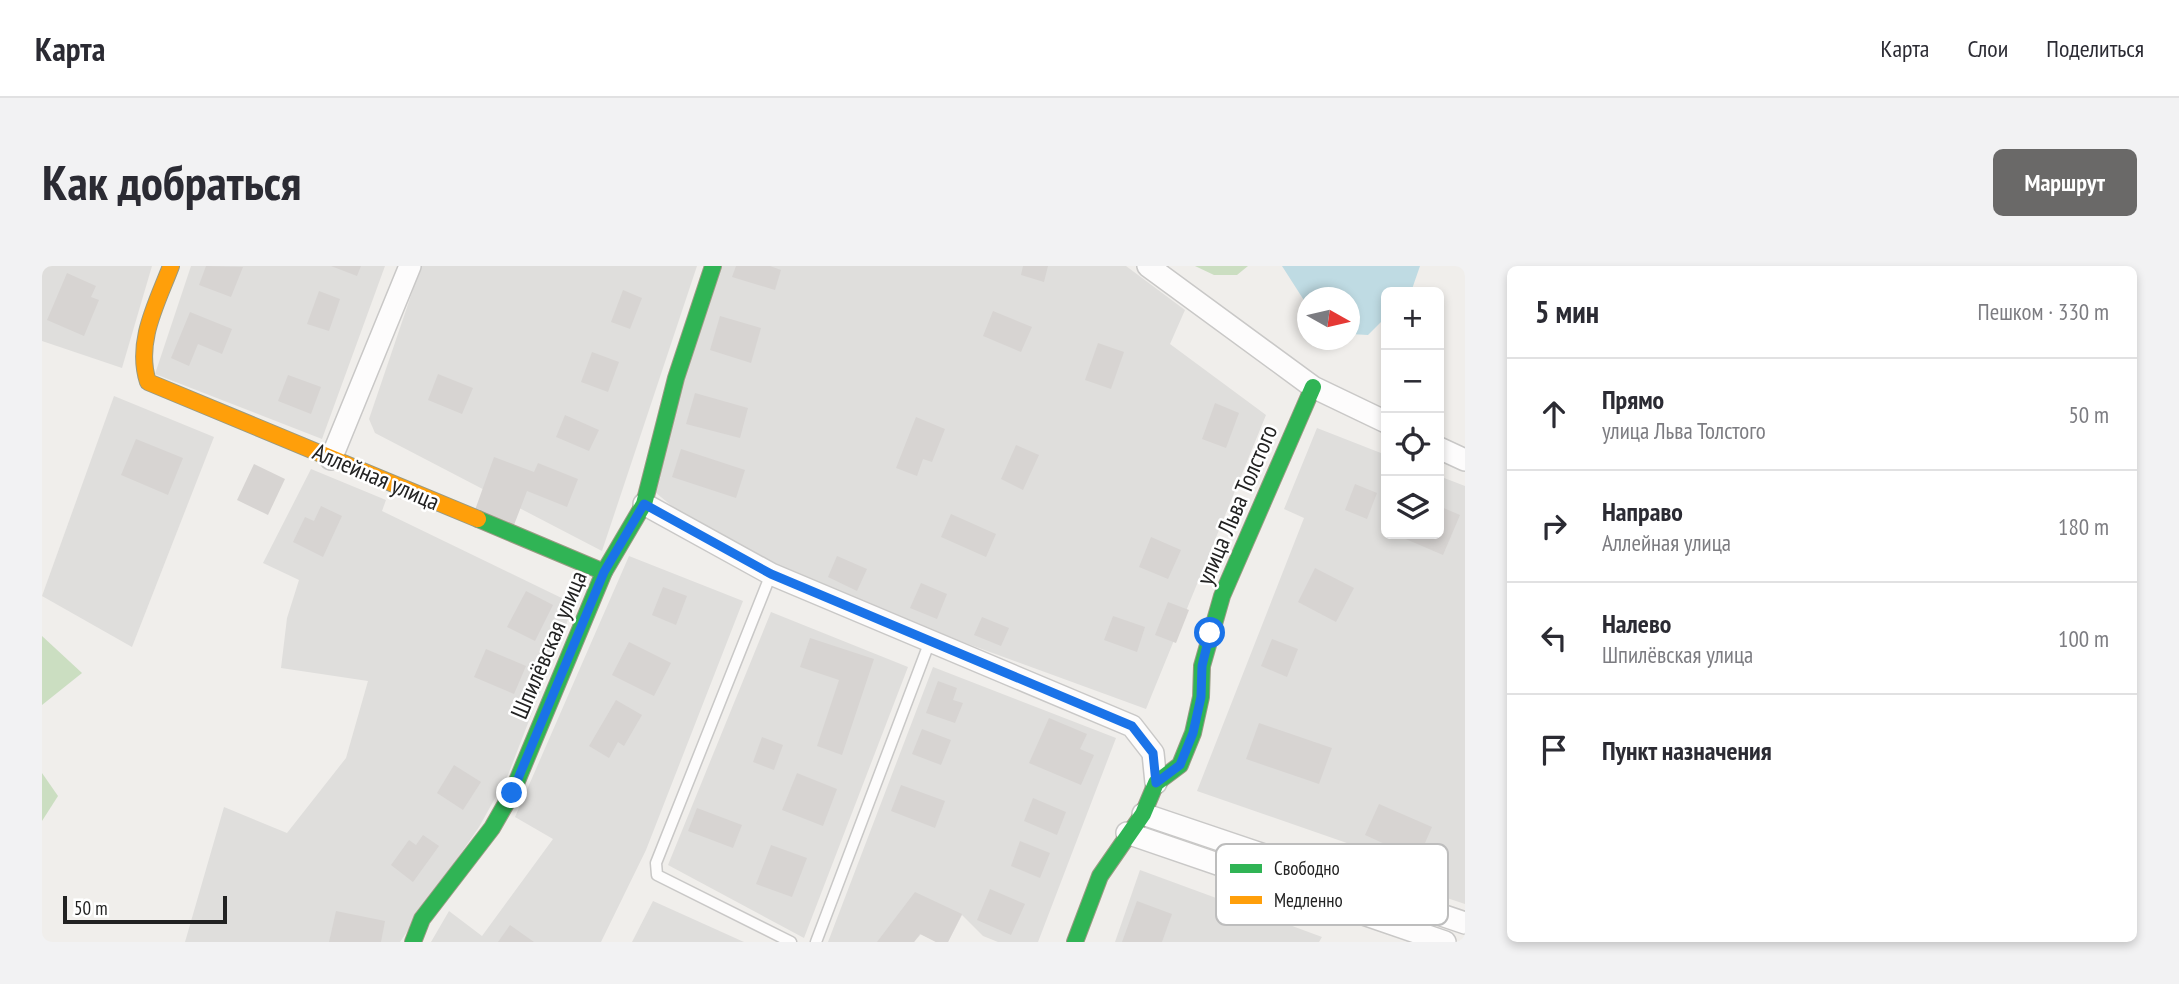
<!DOCTYPE html>
<html lang="ru">
<meta charset="utf-8">
<style>
body{margin:0;font-family:"PT Sans Narrow",sans-serif;background:#f2f2f3;color:#2b2b33}
.controls{position:absolute;right:21px;top:21px;display:grid;overflow:hidden;border-radius:10px;box-shadow:0 4px 10px #0003}
.controls button{width:63px;height:63px;display:grid;place-items:center;padding:0;border:0;border-bottom:2px solid #e1e1e2;background:#fff;color:#2b2b33;font:35px sans-serif}
.compass{position:absolute;left:1255px;top:21px;width:63px;height:63px;border-radius:50%;background:#fff;box-shadow:0 4px 10px #0003;rotate:98deg}
.scale{position:absolute;left:21px;bottom:18px;width:164px;box-sizing:border-box;padding-left:7px;border:4px solid #222;border-top:0;font-size:19px;line-height:24px;white-space:nowrap;color:#222;-webkit-text-stroke:5px #fff;paint-order:stroke}
.stop{position:absolute;width:21px;height:21px;margin:-16px;border:5px solid #1a73e8;border-radius:50%;background:#fff}
.stop.end{background:#1a73e8;border-color:#fff;box-shadow:0 2px 7px #0008}
.list{margin:0;padding:0;list-style:none}
h2{display:flex;justify-content:space-between;align-items:center;height:91px;margin:0;padding:0 28px;font-size:30px}
h2 small{font-size:23px;font-weight:400;color:#7c7c81}
.list li{display:grid;grid-template-columns:46px 1fr auto;gap:21px;align-items:center;box-sizing:border-box;height:112px;padding:0 28px;border-top:2px solid #e1e1e2}
.list b{display:block;font-size:26px;white-space:nowrap}
.list p{margin:0;font-size:23px;white-space:nowrap;color:#7c7c81}
.list em{font-size:23px;font-style:normal;color:#7c7c81}
.icon{flex:none;width:38px;height:38px;fill:none;stroke:currentColor;stroke-width:2;stroke-linecap:round;stroke-linejoin:round}
.map{position:relative;flex:none;width:1423px;height:676px;overflow:hidden;border-radius:10px}
header{display:flex;align-items:center;gap:42px;box-sizing:border-box;height:98px;padding:0 35px;background:#fff;border-bottom:2px solid #e1e1e2}
header strong{font-size:33px}
nav{display:flex;gap:38px;margin-inline-start:auto;font-size:24px}
.intro{display:flex;align-items:center;justify-content:space-between;box-sizing:border-box;height:168px;padding:0 42px}
h1{margin:0;font-size:49px}
.button{padding:18px 32px;border-radius:10px;background:#6a6968;color:#fff;font-size:24px;font-weight:700}
main{display:flex;gap:42px;padding:0 42px}
aside{flex:1;background:#fff;border-radius:10px;box-shadow:0 4px 10px #0003}
.map>svg:first-child{display:block}
.residential{fill:#dfdedc}
.forest{fill:#cbdec1}
.water{fill:#bfdbe3}
.building{fill:#d7d4d2}
.lines{fill:none;stroke-linecap:round;stroke-linejoin:round}
.lane-casing{stroke:#c9c8c7;stroke-width:13}
.street-casing{stroke:#c9c8c7;stroke-width:24}
.fast-casing{stroke:#999a82;stroke-width:18}
.slow-casing{stroke:#999a82;stroke-width:18}
.lane{stroke:#fdfcfc;stroke-width:10}
.street{stroke:#fdfcfc;stroke-width:21}
.fast{stroke:#30b455;stroke-width:16}
.slow{stroke:#ff9f0a;stroke-width:16}
.route{stroke:#1a73e8;stroke-width:9}
.labels{text-anchor:middle;stroke-width:5;stroke-linejoin:round;paint-order:stroke}
.street-label{font-size:24px;fill:#222;stroke:#fff}
.key{fill:#fff;stroke:#bdbdbd;stroke-width:2}
.key-label{font-size:19px;fill:#222}
</style>
<header>
<strong>Карта</strong>
<nav><a>Карта</a><a>Слои</a><a>Поделиться</a></nav>
</header>
<div class="intro"><h1>Как добраться</h1><a class="button">Маршрут</a></div>
<main>
<div class="map">
<svg width="1423" height="676" viewBox="0 0 1423 676">
<rect width="100%" height="100%" fill="#f0eeeb"/>
<g class="residential">
<path d="M 0,0 L 110,0 L 80,102 L 0,75 Z"/>
<path d="M 149,0 L 343,0 L 280,173 L 113,108 Z"/>
<path d="M 379,0 L 655,0 L 560,285 L 333,167 L 327,153 Z"/>
<path d="M 678,0 L 1084,0 L 1143,44 L 1128,78 L 1224,149 L 1104,443 L 855,352 L 670,273 L 608,222 Z"/>
<path d="M 72,130 L 172,171 L 90,381 L 0,330 Z"/>
<path d="M 1275,162 L 1344,189 L 1344,268 L 1397,268 L 1397,210 L 1423,220 L 1423,638 L 1384,625 L 1391,607 L 1155,525 L 1262,252 L 1242,243 Z"/>
<path d="M 269,203 L 344,234 L 340,245 L 532,338 L 466,509 L 437,561 L 358,676 L 143,676 L 182,541 L 245,567 L 304,492 L 326,415 L 239,402 L 245,352 L 257,314 L 221,297 Z"/>
<path d="M 587,290 L 701,335 L 604,584 L 559,676 L 389,676 L 407,645 L 440,670 L 511,573 L 473,551 Z"/>
<path d="M 729,346 L 866,401 L 762,672 L 626,599 Z"/>
<path d="M 891,401 L 1074,472 L 996,676 L 956,676 L 941,670 L 920,649 L 906,676 L 894,676 L 879,668 L 872,676 L 786,676 Z"/>
<path d="M 1098,604 L 1280,671 L 1277,676 L 1073,676 Z"/>
<path d="M 611,635 L 702,676 L 590,676 Z"/>
</g>
<g class="forest">
<path d="M 1153,0 L 1206,0 L 1195,9 L 1172,9 Z"/>
<path d="M 0,370 L 40,407 L 0,439 Z"/>
<path d="M 0,507 L 16,530 L 0,555 Z"/>
</g>
<path class="water" d="M 1240,0 L 1378,0 L 1369,26 L 1344,26 L 1344,51 L 1326,69 L 1308,68 L 1308,32 L 1266,32 L 1265,39 Z"/>
<g class="building">
<path d="M 164,0 L 201,1 L 189,31 L 157,19 Z"/>
<path d="M 289,0 L 319,0 L 315,10 Z"/>
<path d="M 694,0 L 728,0 L 739,4 L 733,24 L 690,11 Z"/>
<path d="M 981,0 L 1006,0 L 1002,16 L 979,9 Z"/>
<path d="M 25,7 L 54,20 L 49,31 L 57,34 L 42,70 L 5,54 Z"/>
<path d="M 581,24 L 600,32 L 588,63 L 569,56 Z"/>
<path d="M 277,25 L 298,33 L 287,65 L 265,58 Z"/>
<path d="M 951,45 L 990,61 L 979,86 L 941,70 Z"/>
<path d="M 148,46 L 190,63 L 180,88 L 156,78 L 147,100 L 129,92 Z"/>
<path d="M 678,50 L 719,62 L 709,97 L 668,84 Z"/>
<path d="M 1056,77 L 1082,86 L 1069,123 L 1043,114 Z"/>
<path d="M 550,86 L 577,96 L 566,126 L 539,116 Z"/>
<path d="M 396,108 L 431,122 L 420,148 L 386,134 Z"/>
<path d="M 246,109 L 279,121 L 269,148 L 236,135 Z"/>
<path d="M 653,127 L 706,142 L 698,172 L 644,158 Z"/>
<path d="M 1173,137 L 1197,147 L 1184,182 L 1160,173 Z"/>
<path d="M 523,149 L 557,164 L 547,185 L 514,171 Z"/>
<path d="M 874,151 L 903,163 L 890,196 L 881,193 L 875,210 L 854,202 Z"/>
<path d="M 94,173 L 141,192 L 126,229 L 79,209 Z"/>
<path d="M 974,179 L 997,189 L 981,224 L 959,213 Z"/>
<path d="M 639,183 L 703,204 L 694,232 L 630,211 Z"/>
<path d="M 452,191 L 492,206 L 496,197 L 536,213 L 525,241 L 485,225 L 472,259 L 433,244 Z"/>
<path d="M 212,198 L 243,213 L 226,249 L 195,234 Z"/>
<path d="M 1313,218 L 1335,227 L 1325,253 L 1303,244 Z"/>
<path d="M 279,240 L 300,250 L 281,291 L 251,276 L 263,251 L 272,255 Z"/>
<path d="M 1397,240 L 1418,249 L 1401,289 L 1359,271 L 1361,268 L 1397,268 Z"/>
<path d="M 909,248 L 954,268 L 944,291 L 899,271 Z"/>
<path d="M 1109,271 L 1139,284 L 1126,313 L 1097,301 Z"/>
<path d="M 795,290 L 825,303 L 815,325 L 786,311 Z"/>
<path d="M 1273,302 L 1312,322 L 1294,356 L 1256,336 Z"/>
<path d="M 879,317 L 905,328 L 895,353 L 868,342 Z"/>
<path d="M 621,321 L 645,330 L 634,359 L 610,349 Z"/>
<path d="M 484,325 L 511,339 L 493,375 L 465,361 Z"/>
<path d="M 1126,336 L 1147,344 L 1134,377 L 1113,369 Z"/>
<path d="M 1071,350 L 1103,361 L 1095,386 L 1062,374 Z"/>
<path d="M 940,351 L 967,362 L 959,380 L 932,369 Z"/>
<path d="M 768,372 L 832,393 L 800,489 L 775,480 L 797,414 L 758,401 Z"/>
<path d="M 1230,373 L 1256,383 L 1245,411 L 1219,400 Z"/>
<path d="M 587,376 L 629,397 L 612,430 L 570,409 Z"/>
<path d="M 444,383 L 484,400 L 472,428 L 432,411 Z"/>
<path d="M 896,415 L 915,422 L 911,434 L 921,437 L 913,457 L 884,447 Z"/>
<path d="M 574,434 L 600,449 L 582,480 L 576,476 L 567,492 L 547,480 Z"/>
<path d="M 1007,452 L 1045,468 L 1038,483 L 1052,489 L 1039,519 L 987,497 Z"/>
<path d="M 1217,457 L 1290,482 L 1277,518 L 1204,493 Z"/>
<path d="M 880,463 L 909,474 L 899,499 L 870,488 Z"/>
<path d="M 720,471 L 741,479 L 732,504 L 711,496 Z"/>
<path d="M 412,499 L 439,516 L 421,544 L 395,527 Z"/>
<path d="M 755,507 L 795,523 L 781,560 L 740,544 Z"/>
<path d="M 859,519 L 903,535 L 893,562 L 849,545 Z"/>
<path d="M 991,532 L 1024,546 L 1015,569 L 982,555 Z"/>
<path d="M 1337,538 L 1390,561 L 1376,593 L 1323,569 Z"/>
<path d="M 655,542 L 700,559 L 691,582 L 646,565 Z"/>
<path d="M 381,569 L 397,580 L 371,616 L 349,599 L 367,574 L 374,579 Z"/>
<path d="M 978,575 L 1008,587 L 998,612 L 969,600 Z"/>
<path d="M 729,579 L 765,592 L 750,631 L 714,618 Z"/>
<path d="M 948,623 L 983,638 L 969,669 L 935,654 Z"/>
<path d="M 873,626 L 920,648 L 906,676 L 894,676 L 878,668 L 872,676 L 835,676 Z"/>
<path d="M 1095,635 L 1130,648 L 1120,676 L 1080,676 Z"/>
<path d="M 294,645 L 343,655 L 339,676 L 287,676 Z"/>
<path d="M 468,659 L 492,676 L 456,676 Z"/>
</g>
<g class="lines">
<defs>
<g id="lane">
<path d="M 729,308 L 614,597 L 615,609 L 749,676"/>
<path d="M 774,676 L 888,375"/>
</g>
<g id="street">
<path d="M 1106,0 L 1271,121 L 1344,156"/>
<path d="M 1397,182 L 1423,194"/>
<path d="M 289,193 L 368,0"/>
<path d="M 602,238 L 729,308 L 1090,460 L 1111,487 L 1114,517"/>
<path d="M 1101,548 L 1423,657"/>
<path d="M 1085,567 L 1403,676"/>
</g>
<g id="fast">
<path d="M 436,253 L 562,306"/>
<path d="M 371,676 L 380,653 L 450,562 L 470,527 L 562,306 L 602,238 L 634,112 L 671,0"/>
<path d="M 1033,676 L 1058,610 L 1101,548 L 1114,517 L 1138,499 L 1151,467 L 1159,431 L 1160,400 L 1180,330 L 1271,121"/>
</g>
<path id="slow" d="M 129,0 C 115,37 93,76 106,116 L 436,253"/>
</defs>
<use href="#lane" class="lane-casing"/>
<use href="#street" class="street-casing"/>
<use href="#fast" class="fast-casing"/>
<use href="#slow" class="slow-casing"/>
<use href="#lane" class="lane"/>
<use href="#street" class="street"/>
<use href="#fast" class="fast"/>
<use href="#slow" class="slow"/>
</g>
<g class="lines">
<path class="route" d="M 470,527 L 562,306 L 602,238 L 729,308 L 1090,460 L 1111,487 L 1114,517 L 1138,499 L 1151,467 L 1159,431 L 1160,400 L 1168,367"/>
</g>
<g class="labels">
<g class="street-label">
<text transform="translate(334 211) rotate(23)" y="8">Аллейная улица</text>
<text transform="translate(1195 239) rotate(-67)" y="8">улица Льва Толстого</text>
<text transform="translate(507 379) rotate(-67)" y="8">Шпилёвская улица</text>
</g>
</g>
<rect x="1174" y="578" width="232" height="81" rx="10" class="key"/>
<rect x="1188" y="598" width="32" height="9" fill="#30b455"/>
<rect x="1188" y="630" width="32" height="8" fill="#ff9f0a"/>
<g class="key-label">
<text x="1232" y="609">Свободно</text>
<text x="1232" y="641">Медленно</text>
</g>
</svg>
<div class="controls">
<button>+</button>
<button>−</button>
<button><svg class="icon" aria-label="locate" viewBox="0 0 24 24"><circle cx="12" cy="12" r="6"/><path d="M12 2v4M12 18v4M2 12h4M18 12h4"/></svg></button>
<button><svg class="icon" aria-label="layers" viewBox="0 0 24 24"><path d="M12 4l9 5-9 5-9-5zM3 14l9 5 9-5"/></svg></button>
</div>
<svg class="compass" viewBox="-18 -18 36 36"><path d="M0-13l5 13h-10z" fill="#e53935"/><path d="M0 13l5-13h-10z" fill="#7c7c81"/></svg>
<div class="scale">50 m</div>
<div class="stop" style="left:1168px;top:367px"></div>
<div class="stop end" style="left:470px;top:527px"></div>
</div>
<aside>
<h2>5 мин<small>Пешком · 330 m</small></h2>
<ul class="list">
<li><svg class="icon" aria-label="ahead" viewBox="0 0 24 24"><path d="M12 20V5M6 11l6-6 6 6"/></svg><div><b>Прямо</b><p>улица Льва Толстого</p></div><em>50 m</em></li>
<li><svg class="icon" aria-label="right" viewBox="0 0 24 24"><path d="M7 20v-9h11M14 6l5 5-5 5"/></svg><div><b>Направо</b><p>Аллейная улица</p></div><em>180 m</em></li>
<li><svg class="icon" aria-label="left" viewBox="0 0 24 24"><path d="M17 20v-9H6M10 6l-5 5 5 5"/></svg><div><b>Налево</b><p>Шпилёвская улица</p></div><em>100 m</em></li>
<li><svg class="icon" aria-label="arrive" viewBox="0 0 24 24"><path d="M6 21V4h12l-3 4 3 4H6"/></svg><div><b>Пункт назначения</b></div></li>
</ul>
</aside>
</main>
